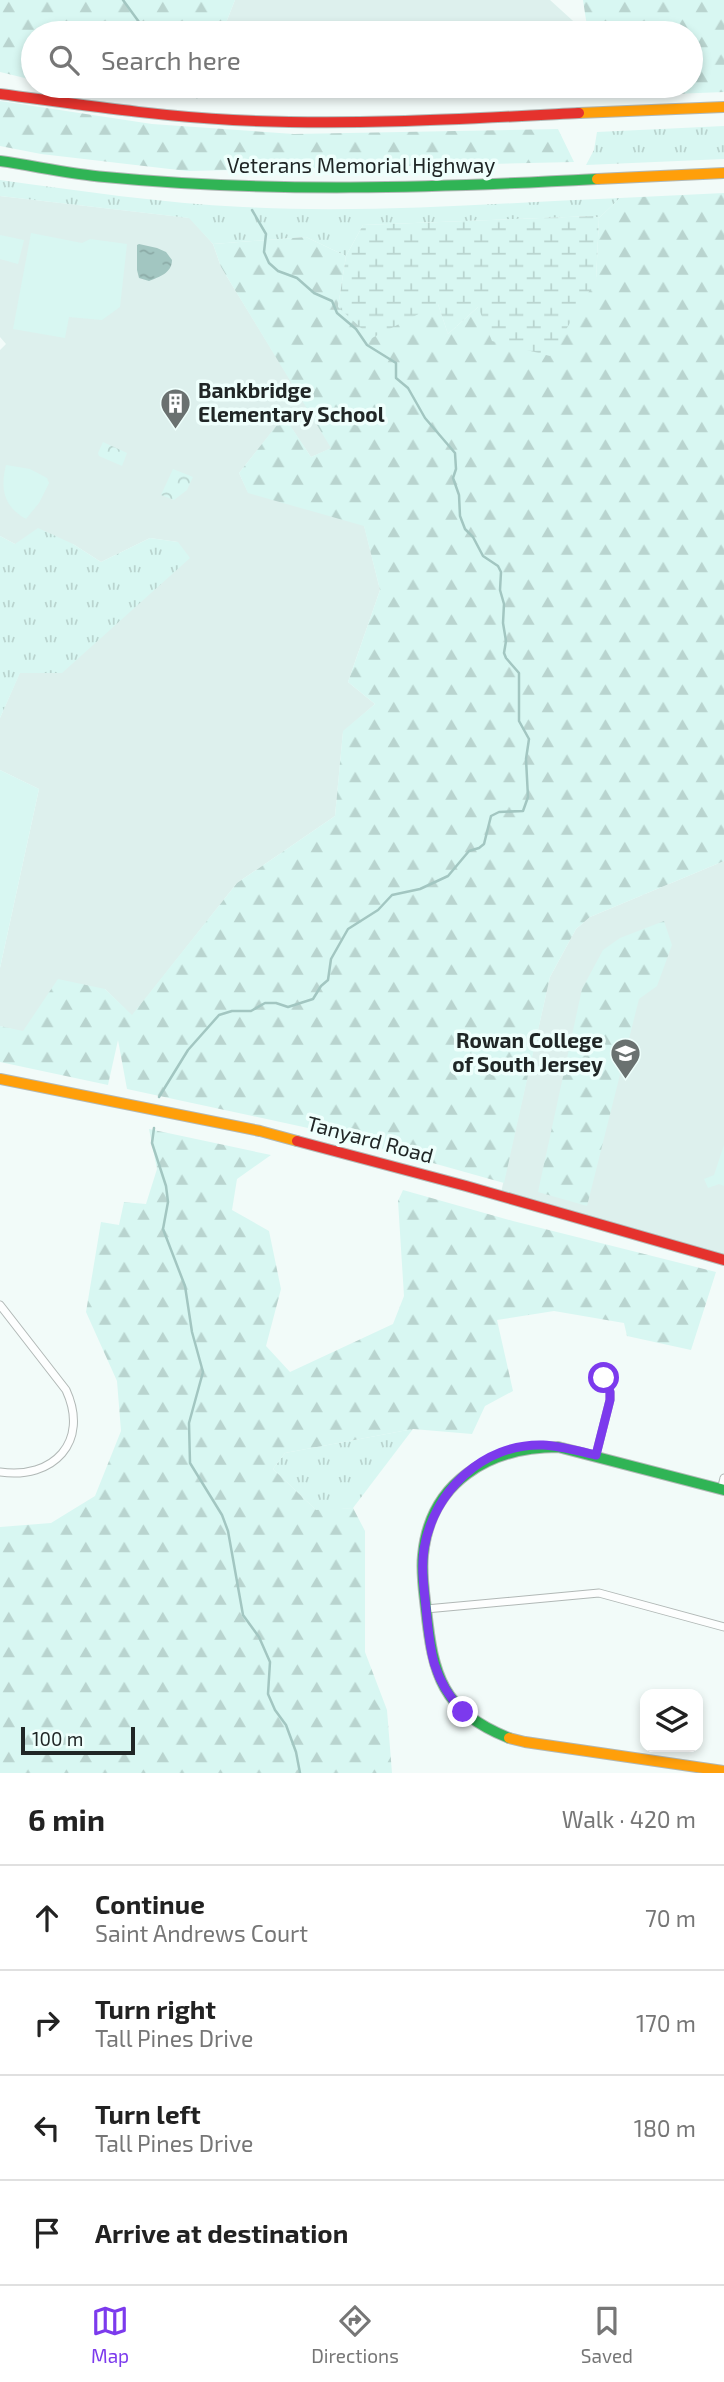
<!DOCTYPE html>
<meta charset="utf-8">
<style>
body{margin:0;font-family:"Exo 2",sans-serif;background:#f2f2f2;color:#222}
.controls{position:absolute;right:21px;bottom:21px;display:grid;overflow:hidden;border-radius:14px;box-shadow:0 4px 10px #0003}
.controls button{width:63px;height:63px;display:grid;place-items:center;padding:0;border:0;border-bottom:2px solid #e0e0e0;background:#fff;color:#222;font:35px sans-serif}
.scale{position:absolute;left:21px;bottom:18px;width:114px;box-sizing:border-box;padding-left:7px;border:4px solid #202626;border-top:0;font-size:19px;line-height:24px;white-space:nowrap;color:#202626;-webkit-text-stroke:5px #eefffc;paint-order:stroke}
.stop{position:absolute;width:21px;height:21px;margin:-16px;border:5px solid #7c3aed;border-radius:50%;background:#fff}
.stop.end{background:#7c3aed;border-color:#fff;box-shadow:0 2px 7px #0008}
.list{margin:0;padding:0;list-style:none}
h2{display:flex;justify-content:space-between;align-items:center;height:91px;margin:0;padding:0 28px;font-size:30px}
h2 small{font-size:23px;font-weight:400;color:#767676}
.list li{display:grid;grid-template-columns:46px 1fr auto;gap:21px;align-items:center;box-sizing:border-box;height:105px;padding:0 28px;border-top:2px solid #e0e0e0}
.list b{display:block;font-size:26px;white-space:nowrap}
.list p{margin:0;font-size:23px;white-space:nowrap;color:#767676}
.list em{font-size:23px;font-style:normal;color:#767676}
.icon{flex:none;width:38px;height:38px;fill:none;stroke:currentColor;stroke-width:2;stroke-linecap:round;stroke-linejoin:round}
.map{position:relative;flex:none;width:724px;height:1773px;overflow:hidden}
.search{position:absolute;background:#fff;box-shadow:0 4px 10px #0003;left:21px;right:21px;top:21px;height:77px;display:flex;align-items:center;gap:18px;box-sizing:border-box;padding:0 24px;border-radius:38px;color:#767676;font-size:26px}
.sheet{height:511px;background:#fff}
nav{display:flex;justify-content:space-around;align-items:center;box-sizing:border-box;height:98px;border-top:2px solid #e0e0e0;background:#fff;font-size:19px;color:#767676}
nav a{display:grid;justify-items:center;gap:4px}
nav .on{color:#7c3aed}
.map>svg:first-child{display:block}
.built{fill:#ddf0ed}
.grass{fill:url(#grass-tufts)}
.forest{fill:url(#forest-firs)}
.wetland{fill:url(#wetland-marsh)}
.park{fill:url(#park-crowns)}
.pitch{fill:#d8f7f2}
.water{fill:url(#water-ripples)}
.lines{fill:none;stroke-linecap:round;stroke-linejoin:round}
.stream{stroke:#a2c6c1;stroke-width:2.5}
.street-casing{stroke:#b1b8b6;stroke-width:9}
.fast-casing{stroke:#b1b8b6;stroke-width:12}
.slow-casing{stroke:#b1b8b6;stroke-width:12}
.jam-casing{stroke:#b1b8b6;stroke-width:12}
.street{stroke:#fdfefe;stroke-width:7}
.fast{stroke:#30b455;stroke-width:10}
.slow{stroke:#ff9f0a;stroke-width:10}
.jam{stroke:#e5322d;stroke-width:10}
.route{stroke:#7c3aed;stroke-width:9}
.labels{text-anchor:middle;stroke-width:7;stroke-linejoin:round;paint-order:stroke}
.street-label{font-size:21px;fill:#202626;stroke:#eefffc}
.poi-label{font-size:21px;font-weight:bold;fill:#202626;stroke:#eefffc;text-anchor:start}
</style>
<div class="map">
<svg width="724" height="1773" viewBox="0 0 724 1773">
<defs>
<pattern id="grass-tufts" width="24" height="20" patternUnits="userSpaceOnUse" patternTransform="scale(1.75)"><rect width="24" height="20" fill="#d8f7f2"/><path d="M3 7l-1-3M5 7V3M7 7l1-3M15 17l-1-3M17 17v-4M19 17l1-3" fill="none" stroke="#b9d4cf"/></pattern>
<pattern id="forest-firs" width="22" height="20" patternUnits="userSpaceOnUse" patternTransform="scale(1.75)"><rect width="22" height="20" fill="#d8f7f2"/><path d="M5 1l3.5 6h-7zM16 11l3.5 6h-7z" fill="#b9d4cf"/></pattern>
<pattern id="wetland-marsh" width="20" height="14" patternUnits="userSpaceOnUse" patternTransform="scale(1.75)"><rect width="20" height="14" fill="#d8f7f2"/><path d="M1 5h8M5 5V1M11 12h8M15 12V8" fill="none" stroke="#b9d4cf"/></pattern>
<pattern id="park-crowns" width="20" height="18" patternUnits="userSpaceOnUse" patternTransform="scale(1.75)"><rect width="20" height="18" fill="#d8f7f2"/><path d="M2 6a3 3 0 1 1 6 0M12 15a3 3 0 1 1 6 0" fill="none" stroke="#b9d4cf"/></pattern>
<pattern id="water-ripples" width="26" height="14" patternUnits="userSpaceOnUse" patternTransform="scale(1.75)"><rect width="26" height="14" fill="#a2c6c1"/><path d="M2 4q2-2 4 0t4 0M15 11q2-2 4 0t4 0" fill="none" stroke="#8baaa6"/></pattern>
</defs>
<rect width="100%" height="100%" fill="#f2fbf9"/>
<g class="built">
<path d="M 235,0 L 550,0 L 583,30 L 582,33 L 222,33 Z"/>
<path d="M 0,196 L 190,218 L 213,244 L 221,267 L 332,448 L 311,457 L 284,417 L 239,473 L 248,492 L 364,525 L 380,590 L 348,682 L 375,704 L 343,732 L 335,816 L 237,883 L 132,1016 L 105,989 L 23,1032 L 0,1026 L 0,968 L 39,789 L 0,770 L 0,718 L 20,672 L 178,542 L 150,538 L 101,562 L 73,544 L 15,544 L 0,536 L 0,350 L 6,344 L 0,337 Z"/>
<path d="M 724,861 L 724,1258 L 500,1197 L 550,977 L 576,929 L 590,917 Z"/>
</g>
<g class="grass">
<path d="M 724,126 L 724,159 L 586,165 L 594,150 L 597,132 Z"/>
<path d="M 0,180 C 81,191 161,203 243,207 C 368,214 494,203 620,198 L 599,218 L 594,216 L 363,225 L 346,256 L 306,237 L 213,244 L 189,218 L 0,196 Z"/>
<path d="M 38,528 L 73,544 L 101,562 L 150,538 L 178,542 L 190,558 L 62,673 L 20,673 L 0,718 L 0,536 L 15,544 Z"/>
<path d="M 413,1429 L 353,1508 L 317,1511 L 273,1469 L 285,1453 Z"/>
</g>
<g class="forest">
<path d="M 0,0 L 235,0 L 222,33 L 33,33 L 33,80 L 0,72 Z"/>
<path d="M 583,0 L 724,0 L 724,92 L 597,97 L 596,86 L 691,86 L 691,33 L 588,33 Z"/>
<path d="M 0,101 L 152,124 L 294,134 L 558,129 L 574,162 L 187,171 L 41,154 L 0,146 Z"/>
<path d="M 724,193 L 724,861 L 590,917 L 576,929 L 550,977 L 504,1183 L 308,1128 L 127,1089 L 118,1040 L 108,1085 L 0,1062 L 0,1026 L 23,1031 L 58,979 L 105,989 L 132,1015 L 237,883 L 335,816 L 343,731 L 375,704 L 348,682 L 380,590 L 364,526 L 248,493 L 239,473 L 284,416 L 311,457 L 331,448 L 221,267 L 213,244 L 306,237 L 346,256 L 338,307 L 438,304 L 448,334 L 478,307 L 596,280 L 599,218 L 620,198 Z"/>
<path d="M 664,921 L 672,945 L 657,986 L 639,999 L 587,1206 L 538,1192 L 582,989 L 603,950 L 620,938 Z"/>
<path d="M 149,1129 L 271,1155 L 237,1179 L 232,1210 L 269,1231 L 281,1289 L 266,1346 L 290,1372 L 393,1324 L 404,1296 L 398,1201 L 403,1190 L 513,1221 L 716,1272 L 691,1350 L 627,1336 L 624,1323 L 554,1311 L 497,1320 L 513,1391 L 485,1406 L 472,1434 L 413,1429 L 285,1453 L 273,1469 L 316,1510 L 353,1508 L 365,1531 L 365,1652 L 387,1710 L 392,1773 L 0,1773 L 0,1527 L 51,1523 L 95,1496 L 121,1431 L 117,1381 L 86,1312 L 101,1222 L 119,1225 L 124,1202 L 146,1204 L 157,1169 Z"/>
</g>
<path class="wetland" d="M 594,216 L 599,218 L 596,280 L 550,356 L 492,341 L 478,307 L 448,334 L 438,304 L 372,338 L 338,307 L 346,256 L 363,225 Z"/>
<g class="park">
<path d="M 103,442 L 127,453 L 122,466 L 99,456 L 98,453 Z"/>
<path d="M 173,469 L 193,477 L 187,490 L 174,500 L 161,495 Z"/>
</g>
<g class="pitch">
<path d="M 31,233 L 82,243 L 90,239 L 127,244 L 120,307 L 102,320 L 69,317 L 65,338 L 13,329 Z"/>
<path d="M 0,235 L 24,240 L 18,264 L 0,259 Z"/>
<path d="M 6,465 L 30,469 L 47,478 L 49,483 L 39,503 L 26,519 C 4,507 0,489 6,465 Z"/>
<path d="M 0,770 L 39,789 L 0,968 Z"/>
<path d="M 724,1145 L 724,1186 L 719,1184 L 708,1188 L 704,1179 L 714,1175 Z"/>
</g>
<g class="water">
<path d="M 299,22 L 306,33 L 237,33 L 244,25 L 288,31 L 291,30 L 292,24 Z"/>
<path d="M 139,244 L 157,248 L 166,252 L 172,260 C 172,273 159,277 149,281 L 139,278 L 137,270 L 137,245 Z"/>
</g>
<g class="lines">
<g class="stream">
<path d="M 123,0 L 147,33"/>
<path d="M 193,86 L 197,97"/>
<path d="M 159,1097 L 188,1050 L 219,1015 L 232,1011 L 251,1011 L 265,1003 L 276,1003 L 288,1007 L 313,999 L 321,986 L 328,980 L 331,959 L 348,929 L 378,910 L 392,895 L 420,889 L 448,876 L 469,851 L 479,848 L 484,844 L 491,816 L 499,812 L 523,811 L 528,797 L 526,759 L 529,739 L 519,721 L 519,673 L 506,658 L 504,653 L 506,641 L 503,623 L 504,604 L 500,590 L 501,572 L 498,566 L 483,556 L 473,537 L 465,529 L 460,516 L 459,495 L 453,478 L 456,469 L 455,453 L 425,418 L 408,388 L 396,378 L 396,363 L 367,345 L 356,329 L 337,313 L 332,301 L 314,293 L 297,278 L 278,271 L 269,263 L 264,252 L 266,234 L 252,210"/>
<path d="M 154,1128 L 152,1143 L 166,1186 L 168,1202 L 163,1229 L 185,1286 L 192,1332 L 203,1372 L 189,1423 L 190,1463 L 222,1515 L 228,1531 L 243,1615 L 259,1637 L 270,1662 L 268,1694 L 275,1710 L 286,1725 L 296,1752 L 300,1773"/>
</g>
<defs>
<g id="street">
<path d="M 0,1305 L 66,1390 C 90,1442 53,1480 0,1472"/>
<path d="M 596,1455 L 610,1400 L 610,1392 L 604,1378"/>
<path d="M 721,1490 L 724,1478"/>
<path d="M 426,1609 L 599,1593 L 724,1627"/>
</g>
<g id="fast">
<path d="M 0,161 C 35,166 70,174 105,177 C 269,193 432,188 597,179"/>
<path d="M 509,1738 C 442,1711 433,1675 426,1609 C 424,1591 421,1573 423,1555 C 430,1482 489,1447 558,1447 L 724,1490"/>
</g>
<g id="slow">
<path d="M 579,113 L 724,107"/>
<path d="M 597,179 L 724,173"/>
<path d="M 0,1079 L 260,1131 L 297,1141"/>
<path d="M 509,1738 L 525,1742 L 724,1771"/>
</g>
<g id="jam">
<path d="M 0,94 C 77,104 155,116 233,120 C 348,126 464,119 579,113"/>
<path d="M 297,1141 L 466,1186 L 724,1260"/>
</g>
</defs>
<use href="#street" class="street-casing"/>
<use href="#fast" class="fast-casing"/>
<use href="#slow" class="slow-casing"/>
<use href="#jam" class="jam-casing"/>
<use href="#street" class="street"/>
<use href="#fast" class="fast"/>
<use href="#slow" class="slow"/>
<use href="#jam" class="jam"/>
</g>
<g class="lines">
<path class="route" d="M 463,1712 C 432,1679 430,1651 426,1608 C 424,1589 421,1569 424,1549 C 433,1492 483,1443 543,1445 C 561,1446 578,1451 596,1455 L 610,1400 L 610,1392 L 604,1378"/>
</g>
<defs>
<symbol id="building-pin" viewBox="-11 -11 22 30"><path d="M0 17L-7.5 6A9.5 9.5 0 1 1 7.5 6Z" fill="#6a7170" stroke="#eefffc"/><path d="M-4-6H4V6H1V3H-1V6H-4ZM-2.5-4.3h1.7v1.8h-1.7ZM.8-4.3h1.7v1.8H.8ZM-2.5-1h1.7V.8h-1.7ZM.8-1h1.7V.8H.8Z" fill="#fff"/></symbol>
<symbol id="university-pin" viewBox="-11 -11 22 30"><path d="M0 17L-7.5 6A9.5 9.5 0 1 1 7.5 6Z" fill="#6a7170" stroke="#eefffc"/><path d="M0-5L7-2L0 1L-7-2ZM-4 1L0 2.5L4 1V4Q0 6-4 4Z" fill="#fff"/></symbol>
</defs>
<g fill-rule="evenodd">
<use href="#building-pin" x="158" y="386" width="35" height="47"/>
<use href="#university-pin" x="608" y="1036" width="35" height="47"/>
</g>
<g class="labels">
<g class="street-label">
<text x="361" y="173">Veterans Memorial Highway</text>
<text transform="translate(370 1140) rotate(15)" y="7">Tanyard Road</text>
</g>
<g class="poi-label">
<text x="198" y="398">Bankbridge<tspan x="198" dy="24">Elementary School</tspan></text>
<text x="603" y="1048" text-anchor="end">Rowan College<tspan x="603" dy="24">of South Jersey</tspan></text>
</g>
</g>
</svg>
<div class="controls">
<button><svg class="icon" aria-label="layers" viewBox="0 0 24 24"><path d="M12 4l9 5-9 5-9-5zM3 14l9 5 9-5"/></svg></button>
</div>
<div class="scale">100 m</div>
<div class="stop" style="left:604px;top:1378px"></div>
<div class="stop end" style="left:463px;top:1712px"></div>
<div class="search"><svg class="icon" aria-label="search" viewBox="0 0 24 24"><circle cx="10" cy="10" r="6"/><path d="M15 15l6 6"/></svg>Search here</div>
</div>
<section class="sheet">
<h2>6 min<small>Walk · 420 m</small></h2>
<ul class="list">
<li><svg class="icon" aria-label="ahead" viewBox="0 0 24 24"><path d="M12 20V5M6 11l6-6 6 6"/></svg><div><b>Continue</b><p>Saint Andrews Court</p></div><em>70 m</em></li>
<li><svg class="icon" aria-label="right" viewBox="0 0 24 24"><path d="M7 20v-9h11M14 6l5 5-5 5"/></svg><div><b>Turn right</b><p>Tall Pines Drive</p></div><em>170 m</em></li>
<li><svg class="icon" aria-label="left" viewBox="0 0 24 24"><path d="M17 20v-9H6M10 6l-5 5 5 5"/></svg><div><b>Turn left</b><p>Tall Pines Drive</p></div><em>180 m</em></li>
<li><svg class="icon" aria-label="arrive" viewBox="0 0 24 24"><path d="M6 21V4h12l-3 4 3 4H6"/></svg><div><b>Arrive at destination</b></div></li>
</ul>
</section>
<nav>
<a class="on"><svg class="icon" aria-label="map" viewBox="0 0 24 24"><path d="M3 6l6-2 6 2 6-2v14l-6 2-6-2-6 2zM9 4v14M15 6v14"/></svg>Map</a>
<a><svg class="icon" aria-label="directions" viewBox="0 0 24 24"><path d="M12 3l9 9-9 9-9-9zM9 14v-3h6M13 9l2 2-2 2"/></svg>Directions</a>
<a><svg class="icon" aria-label="saved" viewBox="0 0 24 24"><path d="M7 4h10v16l-5-4-5 4z"/></svg>Saved</a>
</nav>
